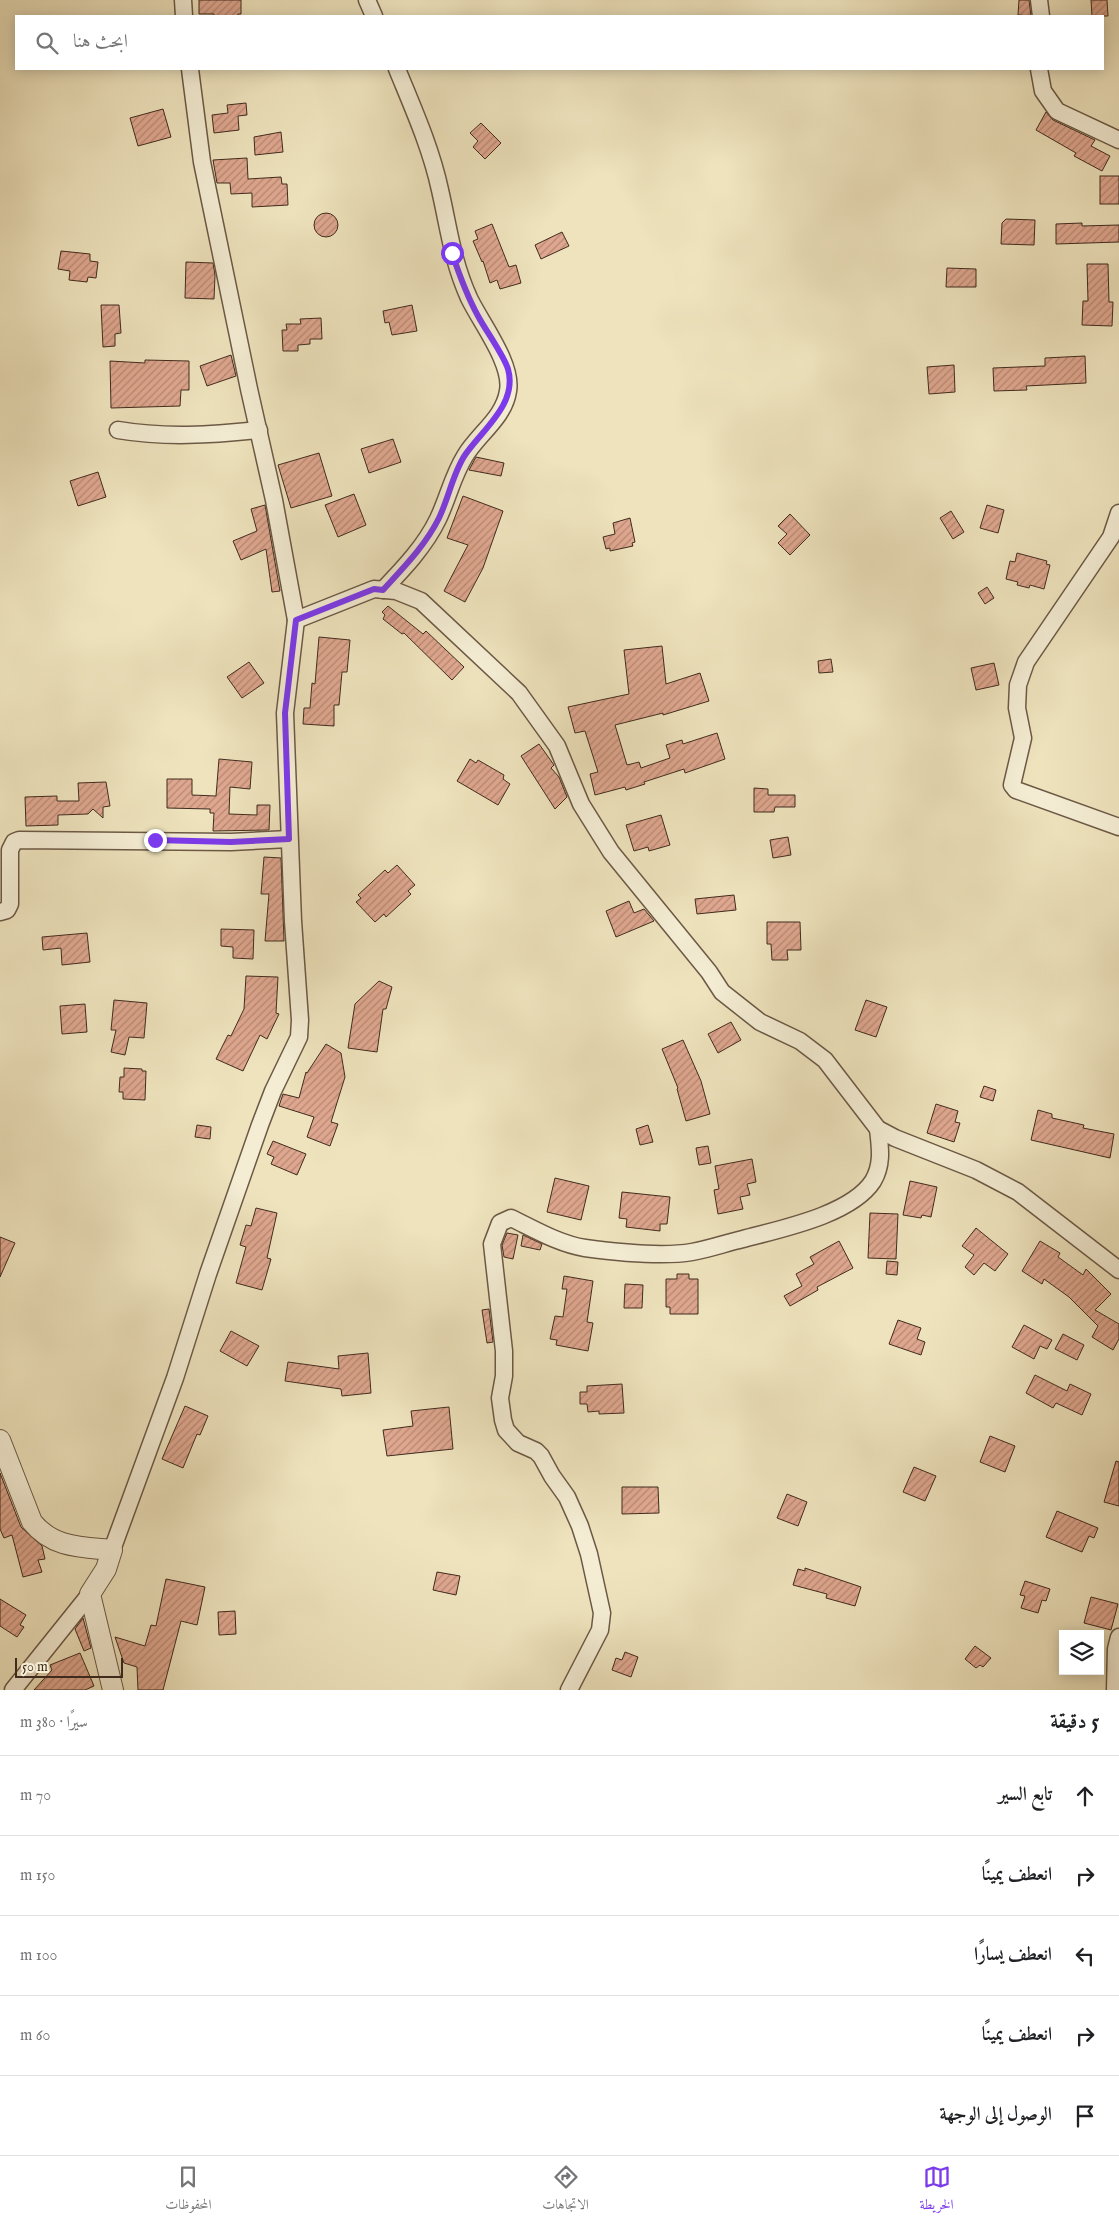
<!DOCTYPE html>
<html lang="ar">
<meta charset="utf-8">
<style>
body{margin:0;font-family:"IM FELL English",Amiri,serif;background:#f6f6f6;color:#202124;direction:rtl}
.controls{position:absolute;right:15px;bottom:15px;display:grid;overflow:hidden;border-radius:0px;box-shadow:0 2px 12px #0003}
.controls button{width:45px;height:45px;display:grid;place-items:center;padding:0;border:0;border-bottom:1px solid #e0e0e0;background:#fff;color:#202124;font:25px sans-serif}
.scale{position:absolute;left:15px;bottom:12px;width:108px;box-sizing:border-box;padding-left:5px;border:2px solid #412b1d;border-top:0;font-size:14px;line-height:18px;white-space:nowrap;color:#412b1d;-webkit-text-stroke:4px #f4edd4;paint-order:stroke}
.stop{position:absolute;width:15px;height:15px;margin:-11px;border:4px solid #7c3aed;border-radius:50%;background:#fff}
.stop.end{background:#7c3aed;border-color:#fff;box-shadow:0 1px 5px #0008}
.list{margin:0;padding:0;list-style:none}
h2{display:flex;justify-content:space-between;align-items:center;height:65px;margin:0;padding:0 20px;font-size:21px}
h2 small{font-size:16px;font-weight:400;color:#757577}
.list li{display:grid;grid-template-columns:32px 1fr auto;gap:15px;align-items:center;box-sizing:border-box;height:80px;padding:0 20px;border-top:1px solid #e0e0e0}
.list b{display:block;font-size:19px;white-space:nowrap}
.list em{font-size:16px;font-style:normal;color:#757577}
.icon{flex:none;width:28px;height:28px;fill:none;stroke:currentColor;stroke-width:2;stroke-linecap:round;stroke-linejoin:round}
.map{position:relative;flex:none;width:1119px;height:1690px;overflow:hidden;direction:ltr}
.search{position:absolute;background:#fff;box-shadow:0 2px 12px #0003;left:15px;right:15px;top:15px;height:55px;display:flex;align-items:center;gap:12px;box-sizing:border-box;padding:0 18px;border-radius:0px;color:#757577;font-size:19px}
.sheet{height:465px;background:#fff}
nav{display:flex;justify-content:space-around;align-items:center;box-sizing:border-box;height:70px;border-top:1px solid #e0e0e0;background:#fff;font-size:14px;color:#757577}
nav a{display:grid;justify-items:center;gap:2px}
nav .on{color:#7c3aed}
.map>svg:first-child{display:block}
.building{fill:url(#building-hatch);stroke:#412b1d}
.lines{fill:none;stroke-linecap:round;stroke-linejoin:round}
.minor-casing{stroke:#6c5945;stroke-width:19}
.tertiary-casing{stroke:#6c5945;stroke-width:22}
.minor{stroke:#f4edd4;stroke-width:16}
.tertiary{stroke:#f4edd4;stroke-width:20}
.route{stroke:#7c3aed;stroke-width:6}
</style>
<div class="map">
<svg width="1119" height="1690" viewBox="0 0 1119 1690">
<defs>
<pattern id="building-hatch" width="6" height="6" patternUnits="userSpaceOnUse" patternTransform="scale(1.25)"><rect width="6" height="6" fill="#dfa78f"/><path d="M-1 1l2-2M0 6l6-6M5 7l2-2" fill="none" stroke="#b68874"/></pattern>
</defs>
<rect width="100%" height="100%" fill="#eee3bd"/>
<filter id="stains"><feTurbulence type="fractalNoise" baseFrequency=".004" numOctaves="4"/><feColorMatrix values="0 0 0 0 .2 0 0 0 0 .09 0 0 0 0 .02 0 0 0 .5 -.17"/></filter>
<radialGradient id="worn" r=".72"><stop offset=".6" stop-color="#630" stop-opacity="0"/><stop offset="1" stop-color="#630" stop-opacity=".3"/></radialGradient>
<g class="building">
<path d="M 199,0 L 241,0 L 241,14 L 238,14 L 238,16 L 214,16 L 214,14 L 199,14 Z"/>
<path d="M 1019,0 L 1029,0 L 1031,16 L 1018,15 Z"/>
<path d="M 1091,0 L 1107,0 L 1108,16 L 1092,16 Z"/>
<path d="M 246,103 L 247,115 L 238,116 L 239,130 L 214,133 L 212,115 L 228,113 L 227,105 Z"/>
<path d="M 163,109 L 171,137 L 138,146 L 130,118 Z"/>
<path d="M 1046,112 L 1053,120 L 1095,140 L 1091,146 L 1110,156 L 1102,171 L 1074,156 L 1076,153 L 1036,130 Z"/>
<path d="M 481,123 L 501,143 L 485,159 L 473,147 L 478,141 L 470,133 Z"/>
<path d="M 281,132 L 283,152 L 255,155 L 254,137 Z"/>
<path d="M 247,158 L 248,179 L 281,177 L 282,184 L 287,184 L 288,205 L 252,207 L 252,193 L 231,194 L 230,183 L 217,183 L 213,160 Z"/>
<rect x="1100" y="176" width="19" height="28"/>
<circle cx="326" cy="225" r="12"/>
<path d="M 1006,219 L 1035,220 L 1034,245 L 1001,244 L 1002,223 Z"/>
<path d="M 1082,223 L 1082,226 L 1119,225 L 1119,242 L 1056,244 L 1056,224 Z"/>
<path d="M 492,224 L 509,267 L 516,265 L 521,283 L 500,289 L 497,280 L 490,283 L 483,261 L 482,262 L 473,241 L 478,239 L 475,231 Z"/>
<path d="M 562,232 L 569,246 L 541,259 L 535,245 Z"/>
<path d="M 61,251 L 90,254 L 90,261 L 98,262 L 96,278 L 88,277 L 87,282 L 69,280 L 70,271 L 58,269 Z"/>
<path d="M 186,262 L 213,263 L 215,275 L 214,299 L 185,298 Z"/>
<path d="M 1087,264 L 1108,264 L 1109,302 L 1113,302 L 1112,326 L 1082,325 L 1083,301 L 1088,301 Z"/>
<path d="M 947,268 L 976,269 L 976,287 L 946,287 Z"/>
<path d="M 101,305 L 119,305 L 121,333 L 115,334 L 115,346 L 103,347 Z"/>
<path d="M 412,305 L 417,331 L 392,335 L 389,322 L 385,323 L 383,311 Z"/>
<path d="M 321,318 L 322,339 L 310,339 L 310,344 L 298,345 L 298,351 L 283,351 L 282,330 L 287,330 L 286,324 L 301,324 L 300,319 Z"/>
<path d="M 231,355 L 236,376 L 207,386 L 200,366 Z"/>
<path d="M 1085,356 L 1086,383 L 1026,386 L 1027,390 L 994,391 L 993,368 L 1045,366 L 1045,358 Z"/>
<path d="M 145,360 L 189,361 L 189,390 L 181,390 L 180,406 L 111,408 L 110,361 L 145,363 Z"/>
<path d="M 954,365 L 955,392 L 929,394 L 927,367 Z"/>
<path d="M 393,439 L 401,462 L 369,473 L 361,449 Z"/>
<path d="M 319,453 L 332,496 L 291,508 L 278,465 Z"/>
<path d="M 476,457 L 504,463 L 501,476 L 469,470 Z"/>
<path d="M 98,472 L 106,497 L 78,506 L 70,481 Z"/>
<path d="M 354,494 L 366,525 L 338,537 L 325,505 Z"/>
<path d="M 463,496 L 503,511 L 483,568 L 465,602 L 444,591 L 468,545 L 447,538 Z"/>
<path d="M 265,505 L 280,591 L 272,592 L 266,549 L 241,560 L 233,541 L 257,531 L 251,509 Z"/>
<path d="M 987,505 L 1004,510 L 998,533 L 980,528 Z"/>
<path d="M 951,511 L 964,532 L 953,539 L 940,518 Z"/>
<path d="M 790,514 L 810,535 L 790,555 L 778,543 L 787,534 L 778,526 Z"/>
<path d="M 630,518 L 635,542 L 632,543 L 633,546 L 610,551 L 610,548 L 606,549 L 603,537 L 615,534 L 613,523 Z"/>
<path d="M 1017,553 L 1047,561 L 1046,564 L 1050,565 L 1044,589 L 1030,585 L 1029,588 L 1017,585 L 1018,582 L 1006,579 L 1010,561 L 1015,562 Z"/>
<path d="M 987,587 L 994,598 L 985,604 L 978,593 Z"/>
<path d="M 388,606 L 423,634 L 426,631 L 464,667 L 452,680 L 404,633 L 402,634 L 383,619 L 385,615 L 382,612 Z"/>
<path d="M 319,637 L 350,640 L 347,672 L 342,672 L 339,705 L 334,705 L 334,726 L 303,724 L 304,708 L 310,708 L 312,683 L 315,684 Z"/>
<path d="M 662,646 L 666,684 L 700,673 L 709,701 L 663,715 L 663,713 L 615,725 L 627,765 L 639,762 L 641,768 L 670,758 L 666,745 L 682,740 L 683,744 L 717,733 L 725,759 L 685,773 L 684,769 L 644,782 L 645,784 L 626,790 L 625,787 L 595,795 L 590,774 L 598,772 L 585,731 L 575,733 L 568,707 L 629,694 L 624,650 Z"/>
<path d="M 831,659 L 833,672 L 819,673 L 818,661 Z"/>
<path d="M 249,662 L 264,683 L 242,698 L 227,677 Z"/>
<path d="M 994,663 L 999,685 L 976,690 L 971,668 Z"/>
<path d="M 539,744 L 554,765 L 551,768 L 559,777 L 567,797 L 555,809 L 521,756 Z"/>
<path d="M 219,759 L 252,762 L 250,789 L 230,787 L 229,814 L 257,815 L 257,805 L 270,805 L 269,830 L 213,831 L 214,813 L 210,813 L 210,809 L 167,808 L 167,779 L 192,779 L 192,795 L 216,796 Z"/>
<path d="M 470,759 L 476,763 L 478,760 L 504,775 L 503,779 L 510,784 L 498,805 L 457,781 Z"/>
<path d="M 106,782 L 110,806 L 103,807 L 103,818 L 93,809 L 88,814 L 58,815 L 58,825 L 26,826 L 25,797 L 57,796 L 57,801 L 79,801 L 78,783 Z"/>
<path d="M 754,788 L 768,789 L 768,795 L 795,795 L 795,807 L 775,807 L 774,812 L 754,812 Z"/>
<path d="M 661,815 L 670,845 L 649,851 L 648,847 L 634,851 L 626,825 Z"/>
<path d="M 788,837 L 791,855 L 773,858 L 770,840 Z"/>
<path d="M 264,857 L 281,858 L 284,941 L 265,941 L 269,894 L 261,894 Z"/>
<path d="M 397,865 L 415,885 L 408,891 L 411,894 L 386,917 L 384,914 L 375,922 L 356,902 L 361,898 L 358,895 L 385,870 L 388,873 Z"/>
<path d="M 734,895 L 736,910 L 697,914 L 695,899 Z"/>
<path d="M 629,901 L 634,913 L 644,909 L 654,921 L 616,937 L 606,911 Z"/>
<path d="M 767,922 L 800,922 L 801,950 L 787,950 L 788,960 L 772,960 L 771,944 L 767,944 Z"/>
<path d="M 221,929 L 254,930 L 253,959 L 233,958 L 233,947 L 221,946 Z"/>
<path d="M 87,933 L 90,962 L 62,965 L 61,948 L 43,950 L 42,937 Z"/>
<path d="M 246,976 L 278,977 L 276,1013 L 279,1014 L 267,1039 L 260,1035 L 243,1071 L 216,1059 L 228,1035 L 231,1036 L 244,1009 Z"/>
<path d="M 379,981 L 392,987 L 386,1009 L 383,1009 L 377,1052 L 348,1048 L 355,1004 Z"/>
<path d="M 114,1000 L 147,1003 L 144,1038 L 129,1037 L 125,1055 L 111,1052 L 116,1030 L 111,1030 Z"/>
<path d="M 866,1000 L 887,1007 L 876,1037 L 855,1030 Z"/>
<path d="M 85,1004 L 87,1032 L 62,1034 L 60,1006 Z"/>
<path d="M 731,1022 L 741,1040 L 718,1053 L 708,1034 Z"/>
<path d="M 683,1040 L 701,1081 L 710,1114 L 686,1121 L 677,1089 L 678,1088 L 662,1049 Z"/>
<path d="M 326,1044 L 341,1053 L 345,1077 L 331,1122 L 338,1124 L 330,1146 L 307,1137 L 314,1117 L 279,1106 L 283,1094 L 299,1098 L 306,1072 L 307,1073 Z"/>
<path d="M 124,1068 L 142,1069 L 142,1071 L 146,1071 L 145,1100 L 123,1099 L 123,1092 L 119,1092 L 120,1077 L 124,1077 Z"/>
<path d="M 984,1086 L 996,1090 L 993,1101 L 980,1097 Z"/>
<path d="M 936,1104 L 958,1111 L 955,1122 L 960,1123 L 954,1142 L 927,1133 Z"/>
<path d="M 1038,1110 L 1052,1114 L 1052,1118 L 1084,1125 L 1083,1128 L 1114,1134 L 1110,1158 L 1031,1140 Z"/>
<path d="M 197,1125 L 211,1127 L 210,1139 L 195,1137 Z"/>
<path d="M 648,1125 L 653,1142 L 640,1145 L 636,1129 Z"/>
<path d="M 273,1141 L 306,1154 L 297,1175 L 271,1164 L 274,1157 L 267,1154 Z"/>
<path d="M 708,1146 L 711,1163 L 699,1165 L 696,1148 Z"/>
<path d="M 752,1159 L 756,1182 L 747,1184 L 750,1195 L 740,1197 L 743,1209 L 718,1214 L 714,1190 L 719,1189 L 715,1166 Z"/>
<path d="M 555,1178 L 589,1186 L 581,1220 L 547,1212 Z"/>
<path d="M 910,1181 L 937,1187 L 931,1217 L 922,1215 L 921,1218 L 903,1215 Z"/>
<path d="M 622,1192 L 670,1197 L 667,1224 L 660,1224 L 660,1231 L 626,1227 L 627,1219 L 619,1218 Z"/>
<path d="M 256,1208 L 277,1213 L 267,1258 L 271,1259 L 262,1290 L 236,1283 L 246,1247 L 240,1245 L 246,1225 L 251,1226 Z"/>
<path d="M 870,1213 L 898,1214 L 896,1259 L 868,1258 Z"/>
<path d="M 976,1228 L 1008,1254 L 995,1271 L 984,1263 L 974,1275 L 965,1267 L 974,1255 L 962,1246 Z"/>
<path d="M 507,1233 L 518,1235 L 513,1259 L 504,1257 L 502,1245 Z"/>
<path d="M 523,1235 L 542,1244 L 540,1250 L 521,1246 Z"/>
<path d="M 0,1237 L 15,1243 L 0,1277 Z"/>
<path d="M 839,1241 L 853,1268 L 817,1287 L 818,1290 L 790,1306 L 784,1296 L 802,1286 L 796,1274 L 814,1264 L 810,1257 Z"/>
<path d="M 1040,1241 L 1060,1253 L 1058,1257 L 1083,1275 L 1086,1269 L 1111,1294 L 1095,1310 L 1119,1324 L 1119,1339 L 1113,1350 L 1092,1337 L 1098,1326 L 1069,1297 L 1044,1279 L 1042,1284 L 1022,1271 Z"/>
<path d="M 887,1261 L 898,1262 L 897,1275 L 886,1274 Z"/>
<path d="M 677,1274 L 689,1274 L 689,1279 L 698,1279 L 698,1314 L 670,1314 L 670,1307 L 666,1307 L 666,1279 L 677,1279 Z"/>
<path d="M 564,1276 L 593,1281 L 587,1322 L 593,1323 L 588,1351 L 556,1345 L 557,1340 L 550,1339 L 555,1316 L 563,1317 L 567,1289 L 562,1289 Z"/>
<path d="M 625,1284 L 643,1285 L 642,1308 L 624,1308 Z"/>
<path d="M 489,1309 L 493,1342 L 487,1343 L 482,1310 Z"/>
<path d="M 898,1320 L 921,1328 L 917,1339 L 925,1342 L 921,1355 L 889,1344 Z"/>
<path d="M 1024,1325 L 1052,1340 L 1047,1349 L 1040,1346 L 1034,1359 L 1012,1347 Z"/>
<path d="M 231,1331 L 259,1346 L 247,1366 L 220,1351 Z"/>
<path d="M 1063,1334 L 1084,1345 L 1077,1360 L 1055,1349 Z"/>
<path d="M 368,1353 L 371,1393 L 342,1396 L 341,1389 L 285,1381 L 288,1362 L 339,1369 L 338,1356 Z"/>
<path d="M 1035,1375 L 1067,1391 L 1070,1384 L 1091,1394 L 1082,1415 L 1056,1403 L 1053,1408 L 1026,1393 Z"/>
<path d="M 622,1384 L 624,1413 L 599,1414 L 599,1411 L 588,1412 L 587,1404 L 580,1404 L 580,1392 L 587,1392 L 587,1386 Z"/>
<path d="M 185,1406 L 208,1416 L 200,1435 L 197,1434 L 183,1468 L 162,1459 Z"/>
<path d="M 449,1407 L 453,1449 L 387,1456 L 383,1430 L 413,1426 L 411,1411 Z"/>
<path d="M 990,1436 L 1015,1446 L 1005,1472 L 980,1462 Z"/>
<path d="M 1116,1461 L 1119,1462 L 1119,1506 L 1104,1502 Z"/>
<path d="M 914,1467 L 936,1476 L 925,1501 L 903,1492 Z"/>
<path d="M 0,1473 L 21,1527 L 42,1546 L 45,1559 L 38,1560 L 42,1572 L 23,1577 L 12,1535 L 4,1538 L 0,1529 Z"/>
<path d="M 622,1487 L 658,1487 L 659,1513 L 622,1514 Z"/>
<path d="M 787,1494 L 807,1502 L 798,1526 L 777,1518 Z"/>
<path d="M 1057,1511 L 1098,1528 L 1094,1538 L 1089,1536 L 1082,1552 L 1046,1537 Z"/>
<path d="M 805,1568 L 861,1587 L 855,1606 L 826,1598 L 827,1594 L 793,1585 L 798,1569 L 805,1571 Z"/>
<path d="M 437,1572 L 460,1576 L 456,1595 L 433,1590 Z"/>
<path d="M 166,1579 L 205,1587 L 197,1625 L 181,1621 L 163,1690 L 138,1690 L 137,1667 L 124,1663 L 115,1637 L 145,1646 L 151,1625 L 156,1626 Z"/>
<path d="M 1025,1581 L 1050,1589 L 1046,1601 L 1042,1600 L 1038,1613 L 1021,1608 L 1025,1596 L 1020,1595 Z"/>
<path d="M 1091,1597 L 1118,1604 L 1111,1630 L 1084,1623 Z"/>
<path d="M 0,1599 L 26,1615 L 20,1625 L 24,1627 L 17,1637 L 0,1626 Z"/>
<path d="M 235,1611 L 236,1634 L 219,1635 L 218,1612 Z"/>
<path d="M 83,1618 L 91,1648 L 84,1651 L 75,1629 Z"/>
<path d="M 975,1646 L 991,1658 L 983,1667 L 980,1665 L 976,1668 L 965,1659 Z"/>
<path d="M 625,1652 L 638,1657 L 631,1677 L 612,1670 L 616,1658 L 622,1660 Z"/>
<path d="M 80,1653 L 94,1686 L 85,1690 L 34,1690 L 52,1670 L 50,1665 Z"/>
</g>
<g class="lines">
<defs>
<g id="minor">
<path d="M 183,0 L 184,16"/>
<path d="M 367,0 L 374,16"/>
<path d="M 1039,0 L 1041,16"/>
<path d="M 1039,69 L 1043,91 L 1057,111 L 1119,140"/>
<path d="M 118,430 C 165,438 212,435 259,430"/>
<path d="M 1119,513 L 1111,537 L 1026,662 L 1018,685 L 1017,708 L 1023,738 L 1012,785 L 1016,790 L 1119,827"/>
<path d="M 383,590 C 404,568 425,546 438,519 C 448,498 453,475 465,456 C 478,434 504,418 508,391 C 513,364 481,323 469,298 C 452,260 449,229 440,190 C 431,148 413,108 397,69"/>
<path d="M 296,620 L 374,589 L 396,591 L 421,601 L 519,693 L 557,746 L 581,804 L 611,852 L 709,972 L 722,992 L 760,1022 L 800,1041 L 825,1060 L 878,1129 L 895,1138 L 976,1170 L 1018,1192 L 1119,1270"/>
<path d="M 0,912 L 7,910 L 10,904 L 10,850 L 14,842 L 19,840 L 231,842 L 289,839"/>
<path d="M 112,1550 L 175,1378 L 208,1274 L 260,1125 L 273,1091 L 299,1037 L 300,1020 L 293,921 L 285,713 L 296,620 L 274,500 L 249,389 L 202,162 L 190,69"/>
<path d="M 13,1690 L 90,1594"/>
<path d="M 569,1690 L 600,1630 L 602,1613 L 589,1554 L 580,1526 L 567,1497 L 552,1476 L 541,1456 L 536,1451 L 518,1443 L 506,1430 L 503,1420 L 500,1398 L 504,1376 L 504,1351 L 492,1244 L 500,1223 L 511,1218 C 534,1229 559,1244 585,1248 C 615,1252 662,1257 692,1252 C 709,1249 726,1243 743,1239 C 780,1229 851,1215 873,1181 C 883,1164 880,1147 878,1129"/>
<path d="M 1115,1690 L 1116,1649 L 1119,1637"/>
</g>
<path id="tertiary" d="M 0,1440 L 32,1522 C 53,1548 81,1547 112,1550 L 106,1569 L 90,1594 L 113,1690"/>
</defs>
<use href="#minor" class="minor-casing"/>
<use href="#tertiary" class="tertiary-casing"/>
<use href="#minor" class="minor"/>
<use href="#tertiary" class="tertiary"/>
</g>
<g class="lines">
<path class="route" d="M 155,840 L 231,842 L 289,839 L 285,713 L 296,620 L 374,589 L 383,590 C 404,567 425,546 439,518 C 449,497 453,473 465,455 C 482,430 518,404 508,369 C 503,354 486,331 478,316 C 467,296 459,274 452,253"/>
</g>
<rect width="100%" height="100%" filter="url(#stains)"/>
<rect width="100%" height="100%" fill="url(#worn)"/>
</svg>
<div class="controls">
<button><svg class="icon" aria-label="layers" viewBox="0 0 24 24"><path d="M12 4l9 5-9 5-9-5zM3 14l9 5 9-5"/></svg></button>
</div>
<div class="scale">50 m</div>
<div class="stop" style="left:452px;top:253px"></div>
<div class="stop end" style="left:155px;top:840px"></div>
<div class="search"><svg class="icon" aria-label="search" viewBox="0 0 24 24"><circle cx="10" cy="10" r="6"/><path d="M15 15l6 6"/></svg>ابحث هنا</div>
</div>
<section class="sheet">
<h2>5 دقيقة<small>سيرًا · 380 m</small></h2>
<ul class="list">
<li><svg class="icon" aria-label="ahead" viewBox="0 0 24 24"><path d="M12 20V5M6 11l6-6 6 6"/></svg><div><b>تابع السير</b></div><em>70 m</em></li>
<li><svg class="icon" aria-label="right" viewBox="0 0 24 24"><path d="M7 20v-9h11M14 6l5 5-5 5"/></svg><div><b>انعطف يمينًا</b></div><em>150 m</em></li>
<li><svg class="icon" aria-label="left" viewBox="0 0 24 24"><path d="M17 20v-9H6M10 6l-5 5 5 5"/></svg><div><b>انعطف يسارًا</b></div><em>100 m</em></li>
<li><svg class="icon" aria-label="right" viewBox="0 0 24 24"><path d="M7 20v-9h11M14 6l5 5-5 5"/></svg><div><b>انعطف يمينًا</b></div><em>60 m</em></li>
<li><svg class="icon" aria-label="arrive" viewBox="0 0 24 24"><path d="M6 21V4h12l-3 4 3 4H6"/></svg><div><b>الوصول إلى الوجهة</b></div></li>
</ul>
</section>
<nav>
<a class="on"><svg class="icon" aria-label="map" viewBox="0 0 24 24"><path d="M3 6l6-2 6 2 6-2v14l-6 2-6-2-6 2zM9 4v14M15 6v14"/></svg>الخريطة</a>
<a><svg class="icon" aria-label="directions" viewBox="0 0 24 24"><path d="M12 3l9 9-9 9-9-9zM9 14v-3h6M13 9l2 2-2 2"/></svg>الاتجاهات</a>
<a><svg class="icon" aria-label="saved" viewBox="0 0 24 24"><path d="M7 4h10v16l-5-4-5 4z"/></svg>المحفوظات</a>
</nav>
